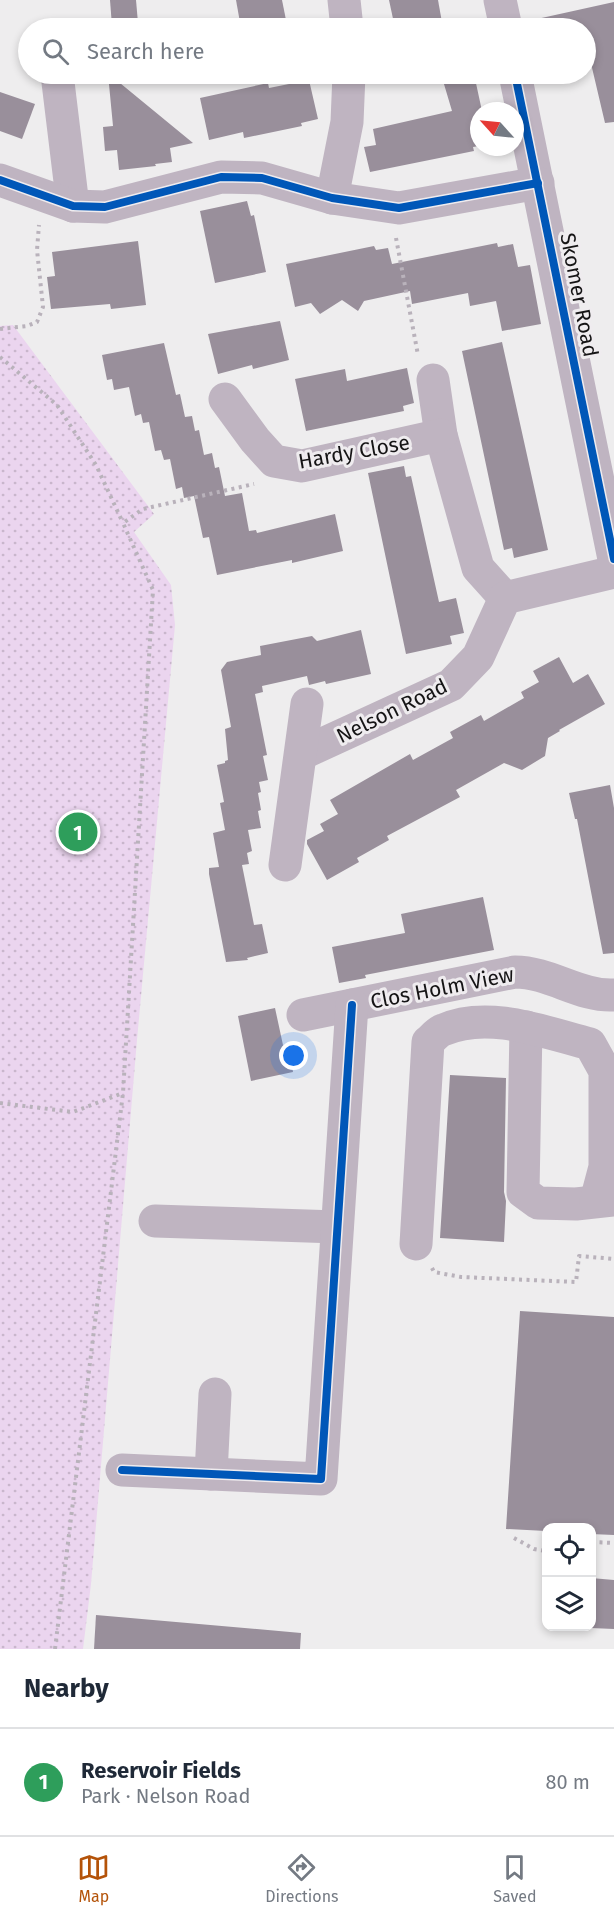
<!DOCTYPE html>
<meta charset="utf-8">
<style>
body{margin:0;font-family:"Fira Sans",sans-serif;background:#f2f2f3;color:#1f2937}
.controls{position:absolute;right:18px;bottom:18px;display:grid;overflow:hidden;border-radius:12px;box-shadow:0 3px 9px #0003}
.controls button{width:54px;height:54px;display:grid;place-items:center;padding:0;border:0;border-bottom:2px solid #e0e1e3;background:#fff;color:#1f2937;font:30px sans-serif}
.compass{position:absolute;left:470px;top:102px;width:54px;height:54px;border-radius:50%;background:#fff;box-shadow:0 3px 9px #0003;rotate:297deg}
.you{position:absolute;left:294px;top:1056px;width:21px;height:21px;margin:-15px;border:4px solid #fff;border-radius:50%;background:#1a73e8;box-shadow:0 0 0 9px #1a73e833}
.badge{display:grid;place-items:center;width:39px;height:39px;border-radius:50%;background:#b45309;color:#fff;font-size:20px;font-weight:700}
.pin{position:absolute;translate:-50% -50%;border:3px solid #fff;box-shadow:0 2px 6px #0006}
.list{margin:0;padding:0;list-style:none}
h2{display:flex;justify-content:space-between;align-items:center;height:78px;margin:0;padding:0 24px;font-size:26px}
h2 small{font-size:20px;font-weight:400;color:#747a83}
.list li{display:grid;grid-template-columns:39px 1fr auto;gap:18px;align-items:center;box-sizing:border-box;height:108px;padding:0 24px;border-top:2px solid #e0e1e3}
.list b{display:block;font-size:22px;white-space:nowrap}
.list p{margin:0;font-size:20px;white-space:nowrap;color:#747a83}
.list em{font-size:20px;font-style:normal;color:#747a83}
.icon{flex:none;width:33px;height:33px;fill:none;stroke:currentColor;stroke-width:2;stroke-linecap:round;stroke-linejoin:round}
.map{position:relative;flex:none;width:614px;height:1649px;overflow:hidden}
.search{position:absolute;background:#fff;box-shadow:0 3px 9px #0003;left:18px;right:18px;top:18px;height:66px;display:flex;align-items:center;gap:15px;box-sizing:border-box;padding:0 21px;border-radius:33px;color:#747a83;font-size:22px}
.sheet{height:186px;background:#fff}
nav{display:flex;justify-content:space-around;align-items:center;box-sizing:border-box;height:84px;border-top:2px solid #e0e1e3;background:#fff;font-size:16px;color:#747a83}
nav a{display:grid;justify-items:center;gap:3px}
nav .on{color:#b45309}
.map>svg:first-child{display:block}
.park{fill:url(#park-dots)}
.building{fill:#998f9b}
.lines{fill:none;stroke-linecap:round;stroke-linejoin:round}
.path{stroke:#b9b2bb;stroke-width:4;stroke-dasharray:3 4.5;stroke-linecap:butt}
.minor{stroke:#bfb4c1;stroke-width:33}
.cycleway-casing{stroke:#efecef;stroke-width:11}
.cycleway{stroke:#0057b8;stroke-width:8}
.labels{text-anchor:middle;stroke-width:6;stroke-linejoin:round;paint-order:stroke}
.street-label{font-size:21px;fill:#151415;stroke:#efecef}
</style>
<div class="map">
<svg width="614" height="1649" viewBox="0 0 614 1649">
<defs>
<pattern id="park-dots" width="8" height="8" patternUnits="userSpaceOnUse" patternTransform="scale(1.5)"><rect width="8" height="8" fill="#ebd5ef"/><path d="M2 2h.1M6 6h.1" fill="none" stroke="#c9b6cc" stroke-width="1.8" stroke-linecap="round"/></pattern>
</defs>
<rect width="100%" height="100%" fill="#eeedee"/>
<path class="park" d="M 13,325 L 154,514 L 134,532 L 171,585 L 175,625 L 137,1040 L 91,1584 L 83,1649 L 0,1649 L 0,326 Z"/>
<g class="building">
<path d="M 110,0 L 136,0 L 138,23 L 112,26 Z"/>
<path d="M 236,0 L 282,0 L 287,25 L 274,28 L 241,28 Z"/>
<path d="M 389,0 L 438,0 L 443,28 L 395,28 Z"/>
<path d="M 614,2 L 614,122 L 605,123 L 585,38 L 585,28 L 538,28 L 537,19 Z"/>
<path d="M 108,74 L 109,74 L 193,143 L 170,148 L 172,162 L 155,164 L 156,166 L 119,170 L 117,150 L 105,151 L 103,127 L 113,126 Z"/>
<path d="M 441,74 L 474,74 L 482,111 L 479,111 L 479,146 L 473,147 L 474,151 L 370,172 L 364,147 L 376,145 L 373,129 L 452,111 Z"/>
<path d="M 309,80 L 318,119 L 301,123 L 302,126 L 244,138 L 243,132 L 209,140 L 200,98 L 268,83 L 269,88 Z"/>
<path d="M 0,92 L 35,104 L 22,139 L 0,131 Z"/>
<path d="M 247,201 L 251,216 L 254,215 L 266,272 L 215,283 L 200,211 Z"/>
<path d="M 138,241 L 146,305 L 111,309 L 110,304 L 51,309 L 47,277 L 55,276 L 52,252 Z"/>
<path d="M 497,243 L 498,247 L 513,244 L 518,267 L 530,265 L 541,324 L 502,331 L 496,301 L 470,306 L 468,293 L 412,304 L 410,291 L 364,301 L 358,311 L 342,300 L 320,314 L 311,303 L 295,307 L 286,264 L 374,246 L 376,250 L 388,248 L 392,264 Z"/>
<path d="M 280,321 L 289,360 L 253,369 L 252,365 L 218,374 L 208,334 Z"/>
<path d="M 502,342 L 548,550 L 514,558 L 512,548 L 504,550 L 462,351 Z"/>
<path d="M 164,343 L 176,395 L 180,394 L 185,417 L 192,416 L 195,431 L 199,430 L 204,455 L 212,453 L 215,468 L 219,467 L 225,496 L 242,493 L 249,531 L 256,530 L 257,533 L 335,514 L 343,551 L 292,563 L 292,560 L 217,575 L 209,537 L 203,538 L 194,496 L 184,498 L 182,487 L 176,489 L 170,459 L 164,460 L 161,450 L 155,451 L 149,422 L 143,423 L 141,414 L 135,416 L 129,387 L 114,390 L 112,379 L 107,380 L 102,355 Z"/>
<path d="M 407,368 L 414,403 L 403,406 L 404,411 L 306,431 L 295,379 L 345,369 L 347,381 Z"/>
<path d="M 404,466 L 406,477 L 411,476 L 439,602 L 456,598 L 464,633 L 450,636 L 452,644 L 406,654 L 368,473 Z"/>
<path d="M 361,630 L 371,674 L 326,684 L 325,681 L 309,685 L 307,676 L 262,686 L 263,692 L 255,694 L 267,755 L 263,756 L 268,780 L 259,782 L 261,792 L 258,793 L 261,810 L 258,811 L 261,828 L 248,830 L 252,851 L 247,853 L 249,864 L 242,865 L 254,925 L 262,924 L 268,953 L 247,958 L 248,960 L 226,962 L 209,874 L 209,868 L 219,867 L 213,833 L 225,830 L 220,803 L 224,802 L 217,765 L 225,763 L 225,761 L 228,760 L 225,729 L 231,727 L 221,670 L 227,662 L 261,655 L 260,646 L 312,636 L 317,641 Z"/>
<path d="M 559,657 L 573,683 L 588,674 L 605,704 L 559,730 L 560,731 L 548,738 L 545,756 L 522,770 L 504,763 L 456,790 L 460,797 L 387,836 L 389,840 L 357,858 L 359,862 L 327,880 L 307,844 L 307,840 L 324,831 L 320,824 L 338,814 L 330,800 L 410,754 L 413,760 L 453,738 L 450,732 L 481,715 L 484,721 L 524,698 L 521,692 L 539,682 L 533,671 Z"/>
<path d="M 610,785 L 614,808 L 614,953 L 603,954 L 577,819 L 575,819 L 569,793 Z"/>
<path d="M 483,897 L 494,950 L 365,975 L 366,978 L 339,983 L 332,947 L 405,933 L 401,914 Z"/>
<path d="M 275,1008 L 283,1045 L 288,1044 L 293,1072 L 251,1081 L 238,1016 Z"/>
<path d="M 450,1075 L 506,1078 L 504,1192 L 506,1201 L 504,1242 L 440,1238 Z"/>
<path d="M 520,1311 L 614,1317 L 614,1535 L 591,1534 L 591,1527 L 546,1527 L 546,1531 L 506,1529 Z"/>
<path d="M 591,1578 L 614,1580 L 614,1629 L 591,1628 Z"/>
<path d="M 96,1615 L 301,1633 L 300,1649 L 94,1649 Z"/>
</g>
<g class="lines">
<g class="path">
<path d="M 396,238 L 418,355"/>
<path d="M 0,329 L 27,326 L 37,322 L 43,307 L 37,250 L 39,225"/>
<path d="M 0,357 L 57,405 L 96,465 L 123,523"/>
<path d="M 0,1103 L 73,1112 L 123,1093"/>
<path d="M 432,1268 L 434,1272 L 461,1277 L 576,1282 L 579,1256 L 614,1259"/>
<path d="M 514,1538 L 534,1549 L 546,1551"/>
<path d="M 592,1542 L 614,1543"/>
<path d="M 55,1649 L 123,1093 L 153,590 L 123,523 L 143,509 L 254,484"/>
</g>
<g class="minor">
<path d="M 344,0 L 347,28"/>
<path d="M 500,0 L 506,28"/>
<path d="M 57,74 L 73,206"/>
<path d="M 515,74 L 614,559"/>
<path d="M 0,180 L 73,206 L 105,207 L 221,177 L 262,178 L 332,198 L 399,208 L 538,183"/>
<path d="M 332,198 L 347,122 L 349,74"/>
<path d="M 433,380 L 441,435 L 478,568 L 505,598"/>
<path d="M 225,399 L 255,440 L 274,461 L 302,466 L 441,435"/>
<path d="M 301,754 L 451,685 L 478,657 L 505,598 L 614,572"/>
<path d="M 285,865 L 307,704"/>
<path d="M 303,1015 L 515,972 C 550,972 580,997 614,995"/>
<path d="M 526,1027 L 523,1192 L 538,1203 L 576,1204 L 614,1200"/>
<path d="M 155,1221 L 337,1227"/>
<path d="M 416,1244 L 428,1042 C 433,1038 437,1032 443,1030 C 488,1010 544,1032 590,1044 L 605,1071 L 605,1167 L 596,1201"/>
<path d="M 122,1470 L 321,1479 L 352,1005"/>
<path d="M 211,1474 L 215,1394"/>
</g>
<defs>
<g id="cycleway">
<path d="M 515,74 L 614,559"/>
<path d="M 0,180 L 73,206 L 105,207 L 221,177 L 262,178 L 332,198 L 399,208 L 538,183"/>
<path d="M 122,1470 L 321,1479 L 352,1005"/>
</g>
</defs>
<use href="#cycleway" class="cycleway-casing"/>
<use href="#cycleway" class="cycleway"/>
</g>
<g class="labels">
<g class="street-label">
<text transform="translate(579 295) rotate(79)" y="7">Skomer Road</text>
<text transform="translate(354 452) rotate(-10)" y="7">Hardy Close</text>
<text transform="translate(392 711) rotate(-26)" y="7">Nelson Road</text>
<text transform="translate(442 988) rotate(-11)" y="7">Clos Holm View</text>
</g>
</g>
</svg>
<div class="controls">
<button><svg class="icon" aria-label="locate" viewBox="0 0 24 24"><circle cx="12" cy="12" r="6"/><path d="M12 2v4M12 18v4M2 12h4M18 12h4"/></svg></button>
<button><svg class="icon" aria-label="layers" viewBox="0 0 24 24"><path d="M12 4l9 5-9 5-9-5zM3 14l9 5 9-5"/></svg></button>
</div>
<svg class="compass" viewBox="-18 -18 36 36"><path d="M0-13l5 13h-10z" fill="#e53935"/><path d="M0 13l5-13h-10z" fill="#747a83"/></svg>
<div class="you"></div>
<div class="pin badge" style="left:78px;top:832px;background:#2e9e5b">1</div>
<div class="search"><svg class="icon" aria-label="search" viewBox="0 0 24 24"><circle cx="10" cy="10" r="6"/><path d="M15 15l6 6"/></svg>Search here</div>
</div>
<section class="sheet">
<h2>Nearby<small></small></h2>
<ul class="list">
<li><span class="badge" style="background:#2e9e5b">1</span><div><b>Reservoir Fields</b><p>Park · Nelson Road</p></div><em>80 m</em></li>
</ul>
</section>
<nav>
<a class="on"><svg class="icon" aria-label="map" viewBox="0 0 24 24"><path d="M3 6l6-2 6 2 6-2v14l-6 2-6-2-6 2zM9 4v14M15 6v14"/></svg>Map</a>
<a><svg class="icon" aria-label="directions" viewBox="0 0 24 24"><path d="M12 3l9 9-9 9-9-9zM9 14v-3h6M13 9l2 2-2 2"/></svg>Directions</a>
<a><svg class="icon" aria-label="saved" viewBox="0 0 24 24"><path d="M7 4h10v16l-5-4-5 4z"/></svg>Saved</a>
</nav>
